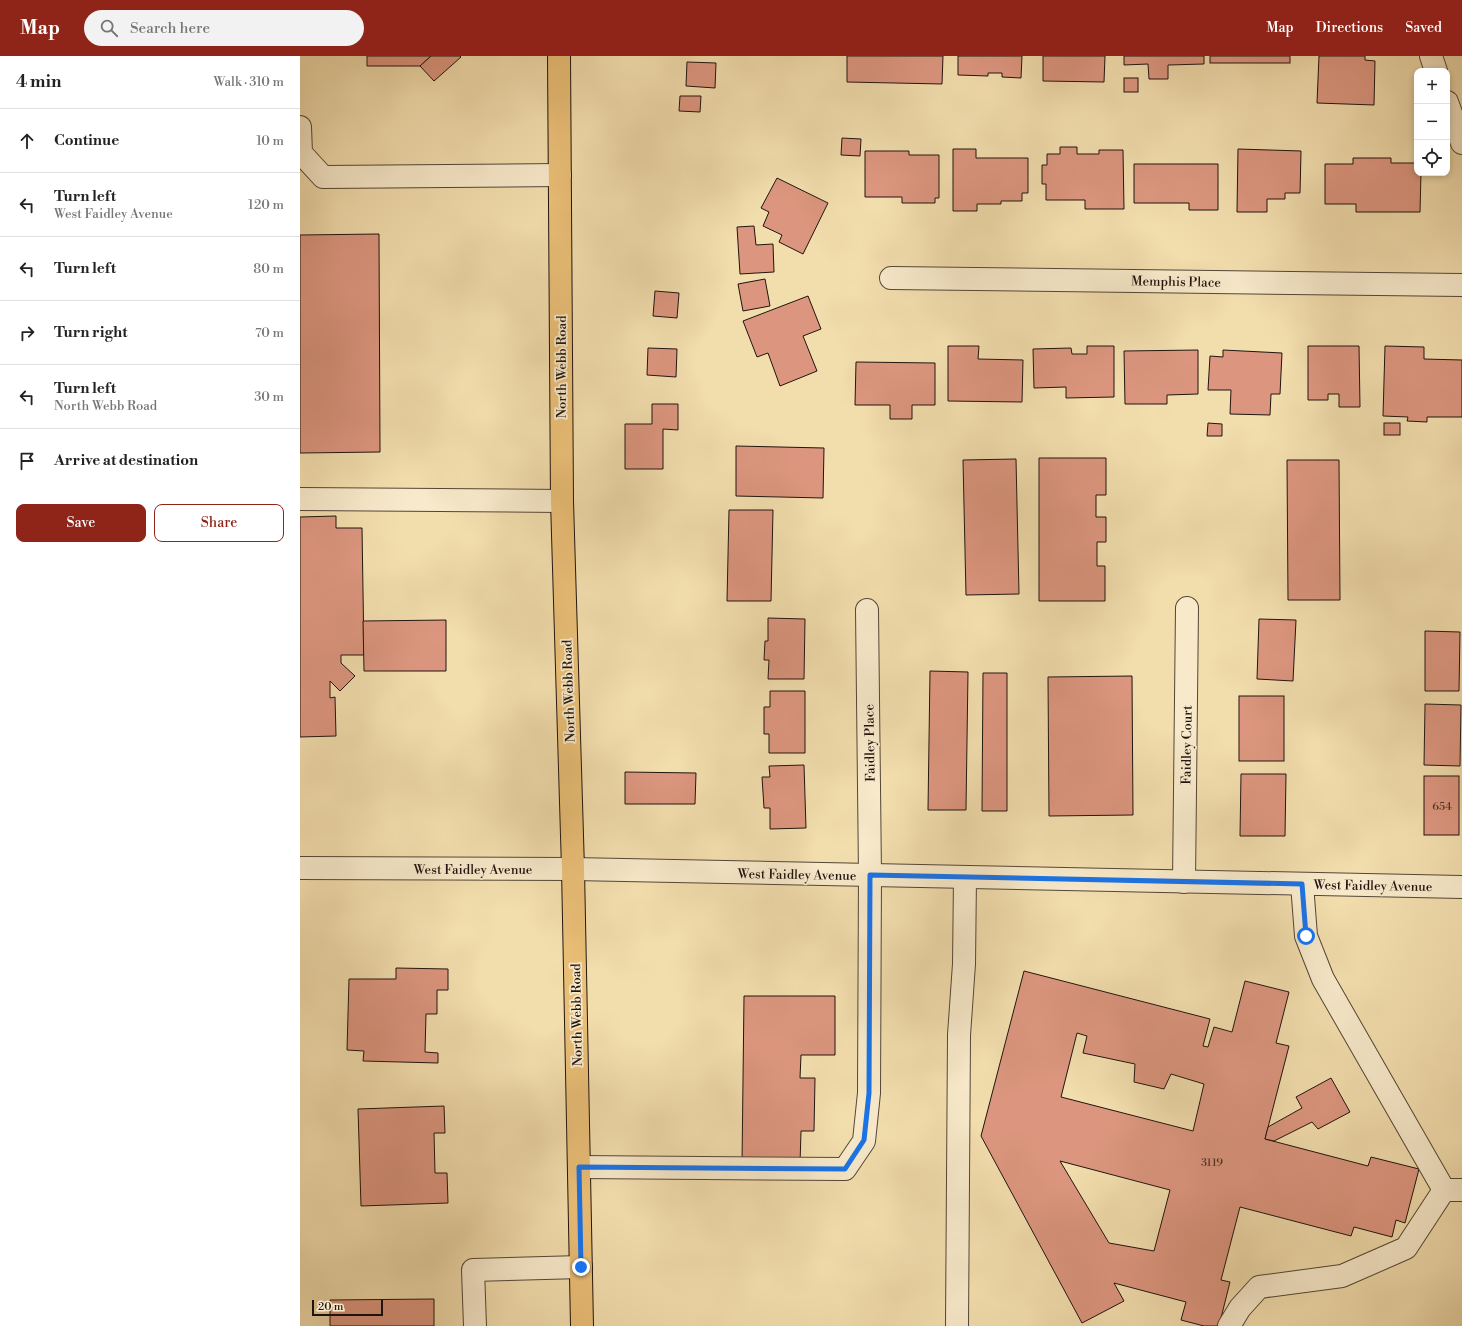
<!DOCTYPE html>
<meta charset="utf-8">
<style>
body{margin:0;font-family:"Libre Bodoni",serif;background:#f2f2f2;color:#222}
.controls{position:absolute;right:12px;top:12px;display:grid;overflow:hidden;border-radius:8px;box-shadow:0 2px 6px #0003}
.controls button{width:36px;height:36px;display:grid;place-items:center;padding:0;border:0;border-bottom:1px solid #e0e0e0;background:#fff;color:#222;font:20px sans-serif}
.scale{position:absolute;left:12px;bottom:10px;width:71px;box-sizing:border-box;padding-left:4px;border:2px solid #20140f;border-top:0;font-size:11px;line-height:14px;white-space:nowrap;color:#20140f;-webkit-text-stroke:3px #f7e9ca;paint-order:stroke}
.stop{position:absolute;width:12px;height:12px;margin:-9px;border:3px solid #1a73e8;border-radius:50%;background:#fff}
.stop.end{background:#1a73e8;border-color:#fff;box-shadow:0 1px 4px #0008}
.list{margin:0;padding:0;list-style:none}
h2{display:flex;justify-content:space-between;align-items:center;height:52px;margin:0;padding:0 16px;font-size:17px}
h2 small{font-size:13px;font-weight:400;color:#767676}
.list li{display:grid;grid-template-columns:26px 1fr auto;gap:12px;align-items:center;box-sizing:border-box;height:64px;padding:0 16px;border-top:1px solid #e0e0e0}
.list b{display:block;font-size:15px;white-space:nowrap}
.list p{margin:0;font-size:13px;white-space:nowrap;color:#767676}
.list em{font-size:13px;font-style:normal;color:#767676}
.actions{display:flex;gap:8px;padding:12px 16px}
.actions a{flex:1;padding:9px 0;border:1px solid #8f2418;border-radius:8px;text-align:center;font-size:14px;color:#8f2418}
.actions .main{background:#8f2418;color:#fff}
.icon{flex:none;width:22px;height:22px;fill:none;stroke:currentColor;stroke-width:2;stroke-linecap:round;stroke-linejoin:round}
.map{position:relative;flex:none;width:1162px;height:1270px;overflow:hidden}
header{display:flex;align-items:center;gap:24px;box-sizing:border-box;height:56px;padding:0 20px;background:#8f2418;color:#fff}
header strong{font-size:19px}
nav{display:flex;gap:22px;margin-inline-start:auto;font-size:14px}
.search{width:280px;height:36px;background:#f2f2f2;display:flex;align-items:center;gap:10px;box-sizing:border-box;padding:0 14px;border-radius:22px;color:#767676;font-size:15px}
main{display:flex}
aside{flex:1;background:#fff}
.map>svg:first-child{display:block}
.building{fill:#dc967f;stroke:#20140f;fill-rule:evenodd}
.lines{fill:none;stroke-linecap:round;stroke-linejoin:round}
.minor-casing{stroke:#544636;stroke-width:24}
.major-casing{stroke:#20140f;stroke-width:24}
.minor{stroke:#f7e9ca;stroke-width:22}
.major{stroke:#e9be76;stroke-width:22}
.route{stroke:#1a73e8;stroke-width:5}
.labels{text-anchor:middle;stroke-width:3.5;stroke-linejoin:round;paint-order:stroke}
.number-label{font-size:11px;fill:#4f342b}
.street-label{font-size:13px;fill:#20140f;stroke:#f7e9ca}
</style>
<header>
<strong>Map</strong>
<div class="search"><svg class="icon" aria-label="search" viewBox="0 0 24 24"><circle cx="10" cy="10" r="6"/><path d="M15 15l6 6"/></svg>Search here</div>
<nav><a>Map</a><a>Directions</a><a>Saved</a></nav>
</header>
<main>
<aside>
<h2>4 min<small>Walk · 310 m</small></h2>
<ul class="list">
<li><svg class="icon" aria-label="ahead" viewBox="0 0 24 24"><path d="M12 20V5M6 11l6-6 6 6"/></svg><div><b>Continue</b></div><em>10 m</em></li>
<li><svg class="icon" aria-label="left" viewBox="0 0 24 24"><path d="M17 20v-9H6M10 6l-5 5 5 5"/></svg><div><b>Turn left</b><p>West Faidley Avenue</p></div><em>120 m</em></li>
<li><svg class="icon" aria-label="left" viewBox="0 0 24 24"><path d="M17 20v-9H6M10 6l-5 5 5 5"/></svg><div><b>Turn left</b></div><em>80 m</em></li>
<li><svg class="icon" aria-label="right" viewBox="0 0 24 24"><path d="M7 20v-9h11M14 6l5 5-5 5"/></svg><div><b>Turn right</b></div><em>70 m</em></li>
<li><svg class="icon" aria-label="left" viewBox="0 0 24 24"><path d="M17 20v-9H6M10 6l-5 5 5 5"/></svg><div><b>Turn left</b><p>North Webb Road</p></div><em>30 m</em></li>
<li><svg class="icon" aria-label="arrive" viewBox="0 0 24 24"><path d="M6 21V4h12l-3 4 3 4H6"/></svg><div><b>Arrive at destination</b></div></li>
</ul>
<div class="actions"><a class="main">Save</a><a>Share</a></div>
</aside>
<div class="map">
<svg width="1162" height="1270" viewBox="0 0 1162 1270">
<rect width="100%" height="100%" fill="#f2ddad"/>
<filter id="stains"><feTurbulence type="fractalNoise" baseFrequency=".005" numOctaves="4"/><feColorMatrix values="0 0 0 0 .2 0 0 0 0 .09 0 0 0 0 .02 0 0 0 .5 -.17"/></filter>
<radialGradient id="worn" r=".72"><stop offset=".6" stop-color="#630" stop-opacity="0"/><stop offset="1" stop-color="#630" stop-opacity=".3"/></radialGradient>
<g class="building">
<path d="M 67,0 L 131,0 L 120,10 L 67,10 Z"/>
<path d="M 131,0 L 160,0 L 161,1 L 134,25 L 120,10 Z"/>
<path d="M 547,0 L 643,0 L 642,28 L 547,26 Z"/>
<path d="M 658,0 L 722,0 L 721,22 L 702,21 L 702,17 L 688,17 L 688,20 L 658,19 Z"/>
<path d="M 743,0 L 805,0 L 804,26 L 743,25 Z"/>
<path d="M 824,0 L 904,0 L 904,8 L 868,9 L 868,23 L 849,23 L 848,8 L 824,9 Z"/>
<rect x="910" y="0" width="80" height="7"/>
<path d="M 1019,0 L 1065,0 L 1065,4 L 1075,5 L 1074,49 L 1017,47 Z"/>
<path d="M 387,6 L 416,7 L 415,32 L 386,30 Z"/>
<rect x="824" y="22" width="14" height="14"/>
<path d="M 380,40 L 401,40 L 400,56 L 379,55 Z"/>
<path d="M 542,82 L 561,83 L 560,100 L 541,99 Z"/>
<path d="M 760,91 L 777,91 L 777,98 L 799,98 L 799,94 L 823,94 L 824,153 L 785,153 L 785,144 L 746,144 L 746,128 L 742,128 L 742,109 L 747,109 L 747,98 L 760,98 Z"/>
<path d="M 653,93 L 676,93 L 676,102 L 728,102 L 728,137 L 722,137 L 722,145 L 701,145 L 701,148 L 677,148 L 677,155 L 653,155 Z"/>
<path d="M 938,93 L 1001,95 L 1000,137 L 985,137 L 985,143 L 967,143 L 967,156 L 937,156 Z"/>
<path d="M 565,95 L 609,95 L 609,99 L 639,99 L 639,142 L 635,142 L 635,147 L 602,147 L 602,141 L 565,141 Z"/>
<path d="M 1053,102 L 1091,102 L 1091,107 L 1117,107 L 1117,117 L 1121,117 L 1120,156 L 1056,156 L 1056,148 L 1025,148 L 1025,108 L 1053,108 Z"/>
<path d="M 834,108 L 918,108 L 918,154 L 889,154 L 889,147 L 834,147 Z"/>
<path d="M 477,122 L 528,147 L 503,198 L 479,186 L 482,179 L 463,170 L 469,156 L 461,152 Z"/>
<path d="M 454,170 L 456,189 L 473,188 L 474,216 L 440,218 L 437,171 Z"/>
<path d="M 79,178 L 80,396 L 0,397 L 0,179 Z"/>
<path d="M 465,223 L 470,250 L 443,255 L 438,228 Z"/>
<path d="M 355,235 L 379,237 L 377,262 L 353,260 Z"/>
<path d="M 508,240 L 521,273 L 503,280 L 517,315 L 480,330 L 468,297 L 457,301 L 443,265 Z"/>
<path d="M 648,290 L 679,290 L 678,303 L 723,304 L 722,346 L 648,345 Z"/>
<path d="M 787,290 L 814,290 L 814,341 L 766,342 L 766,331 L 734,332 L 733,293 L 771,292 L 772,298 L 787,298 Z"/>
<path d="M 1008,290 L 1059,290 L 1060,351 L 1039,351 L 1039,338 L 1028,338 L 1028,344 L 1008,344 Z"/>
<path d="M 1085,290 L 1124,291 L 1124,303 L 1162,304 L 1162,361 L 1127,361 L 1127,366 L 1107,365 L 1108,361 L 1083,360 Z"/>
<path d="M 348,292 L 377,293 L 376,321 L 347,319 Z"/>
<path d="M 898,294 L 898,338 L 867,339 L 867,348 L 825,348 L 824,295 Z"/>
<path d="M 923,294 L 982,297 L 980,338 L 971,338 L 970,359 L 930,358 L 931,334 L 908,334 L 910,300 L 923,301 Z"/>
<path d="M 556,306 L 635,307 L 635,349 L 612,349 L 612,363 L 590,363 L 590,349 L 555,349 Z"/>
<path d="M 352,348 L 378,348 L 378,374 L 363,373 L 363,413 L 325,413 L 325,368 L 352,368 Z"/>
<path d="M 908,367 L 922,368 L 922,380 L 907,380 Z"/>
<rect x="1084" y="367" width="16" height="12"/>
<path d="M 436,390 L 524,392 L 523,442 L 436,440 Z"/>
<path d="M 739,402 L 806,402 L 806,439 L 796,439 L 796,461 L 806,461 L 806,486 L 797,486 L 797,510 L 805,510 L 805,545 L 739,545 Z"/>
<path d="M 716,403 L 719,538 L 666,539 L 663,404 Z"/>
<path d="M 987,404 L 1039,404 L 1040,544 L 988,544 Z"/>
<path d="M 429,454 L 473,454 L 471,545 L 427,545 Z"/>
<path d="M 36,460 L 36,472 L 62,472 L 64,599 L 41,599 L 41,607 L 55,620 L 40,635 L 30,625 L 30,642 L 35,641 L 36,680 L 0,681 L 0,461 Z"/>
<path d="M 468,562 L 505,563 L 504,623 L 468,623 L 469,604 L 464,604 L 465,585 L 468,585 Z"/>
<path d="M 959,563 L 996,564 L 993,625 L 957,623 Z"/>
<path d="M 146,564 L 146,615 L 64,615 L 63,565 Z"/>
<path d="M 1125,575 L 1160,576 L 1159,635 L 1125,635 Z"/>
<path d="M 630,615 L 668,616 L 666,754 L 628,754 Z"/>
<path d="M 683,617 L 707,617 L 707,755 L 682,755 Z"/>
<path d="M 832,620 L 833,759 L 749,760 L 748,621 Z"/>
<path d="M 470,635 L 505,635 L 505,697 L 469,697 L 469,678 L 464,678 L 464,651 L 470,651 Z"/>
<rect x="939" y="640" width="45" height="65"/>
<path d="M 1125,648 L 1161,649 L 1160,710 L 1124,709 Z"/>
<path d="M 504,709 L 506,772 L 470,773 L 470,752 L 464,752 L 462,721 L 470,721 L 469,710 Z"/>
<path d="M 325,716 L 396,717 L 395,748 L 325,748 Z"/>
<path d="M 941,718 L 986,718 L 985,780 L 940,780 Z"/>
<rect x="1124" y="720" width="35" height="59"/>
<path d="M 96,912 L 148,913 L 148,934 L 137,934 L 137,958 L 126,958 L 125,996 L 138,997 L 138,1007 L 63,1005 L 64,995 L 47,994 L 49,923 L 96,923 Z"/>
<path d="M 724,915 L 910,963 L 903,990 L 908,991 L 914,971 L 932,976 L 945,925 L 989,936 L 976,987 L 989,990 L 965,1083 L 1068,1110 L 1071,1101 L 1119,1113 L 1105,1167 L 1096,1164 L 1092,1181 L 1054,1171 L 1051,1180 L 940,1151 L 921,1224 L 930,1226 L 919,1270 L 904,1270 L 881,1264 L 886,1246 L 814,1227 L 824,1245 L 782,1267 L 681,1080 ZM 777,977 L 787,980 L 783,997 L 835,1008 L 834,1026 L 864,1033 L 871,1018 L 904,1028 L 893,1075 L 761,1041 ZM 760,1105 L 870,1134 L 854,1195 L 809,1187 Z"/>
<path d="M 444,940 L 535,940 L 535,999 L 501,999 L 500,1022 L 515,1022 L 514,1075 L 501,1075 L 500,1108 L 442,1108 Z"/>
<path d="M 1031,1022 L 1050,1056 L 1018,1073 L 1012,1066 L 974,1085 L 965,1083 L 968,1071 L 1002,1052 L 996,1041 Z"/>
<path d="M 144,1050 L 145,1077 L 134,1077 L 135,1117 L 147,1117 L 148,1147 L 61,1150 L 58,1053 Z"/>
<path d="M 134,1243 L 134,1270 L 30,1270 L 30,1244 Z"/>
</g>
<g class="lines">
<defs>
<g id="minor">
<path d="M 1131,0 L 1136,15"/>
<path d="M 1147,46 L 1162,87"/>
<path d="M 0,71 L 1,97 L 23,121 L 260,119"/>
<path d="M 591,222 L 1162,229"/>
<path d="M 0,443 L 262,445"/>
<path d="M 0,812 L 273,813 L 1162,831"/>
<path d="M 884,826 L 887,552"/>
<path d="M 1002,828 L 1006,880 L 1023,923 L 1144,1134"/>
<path d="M 279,1111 L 545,1113 L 564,1085 L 569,1037 L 570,819 L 567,554"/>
<path d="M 175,1270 L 173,1214 L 281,1211"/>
<path d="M 657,1270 L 659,979 L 664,908 L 665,821"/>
<path d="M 929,1270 L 940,1252 L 959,1231 L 1042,1220 L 1106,1192 L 1144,1134 L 1162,1134"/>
</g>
<path id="major" d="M 259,0 L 262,445 L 273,813 L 282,1270"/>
</defs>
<use href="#minor" class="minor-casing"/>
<use href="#major" class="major-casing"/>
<use href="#minor" class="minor"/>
<use href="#major" class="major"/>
</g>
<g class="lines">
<path class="route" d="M 281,1211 L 279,1111 L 545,1113 L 564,1084 L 569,1037 L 570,819 L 1002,828 L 1006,880"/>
</g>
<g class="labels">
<g class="number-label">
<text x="1142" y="754">654</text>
<text x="912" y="1110">3119</text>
</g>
<g class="street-label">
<text transform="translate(876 225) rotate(1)" y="5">Memphis Place</text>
<text transform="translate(261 311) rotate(-90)" y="5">North Webb Road</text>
<text transform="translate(268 635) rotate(-92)" y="5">North Webb Road</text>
<text transform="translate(569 687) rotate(-91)" y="5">Faidley Place</text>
<text transform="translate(886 689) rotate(-89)" y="5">Faidley Court</text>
<text x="173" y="818">West Faidley Avenue</text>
<text transform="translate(497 818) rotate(1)" y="5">West Faidley Avenue</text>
<text transform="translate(1073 829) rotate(1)" y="5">West Faidley Avenue</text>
<text transform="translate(276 959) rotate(-91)" y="5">North Webb Road</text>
</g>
</g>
<rect width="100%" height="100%" filter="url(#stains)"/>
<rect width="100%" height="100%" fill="url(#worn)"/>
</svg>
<div class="controls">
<button>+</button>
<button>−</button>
<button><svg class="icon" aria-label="locate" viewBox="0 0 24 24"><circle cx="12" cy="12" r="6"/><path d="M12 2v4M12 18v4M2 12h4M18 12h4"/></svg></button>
</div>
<div class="scale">20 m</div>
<div class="stop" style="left:1006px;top:880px"></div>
<div class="stop end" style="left:281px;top:1211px"></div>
</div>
</main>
